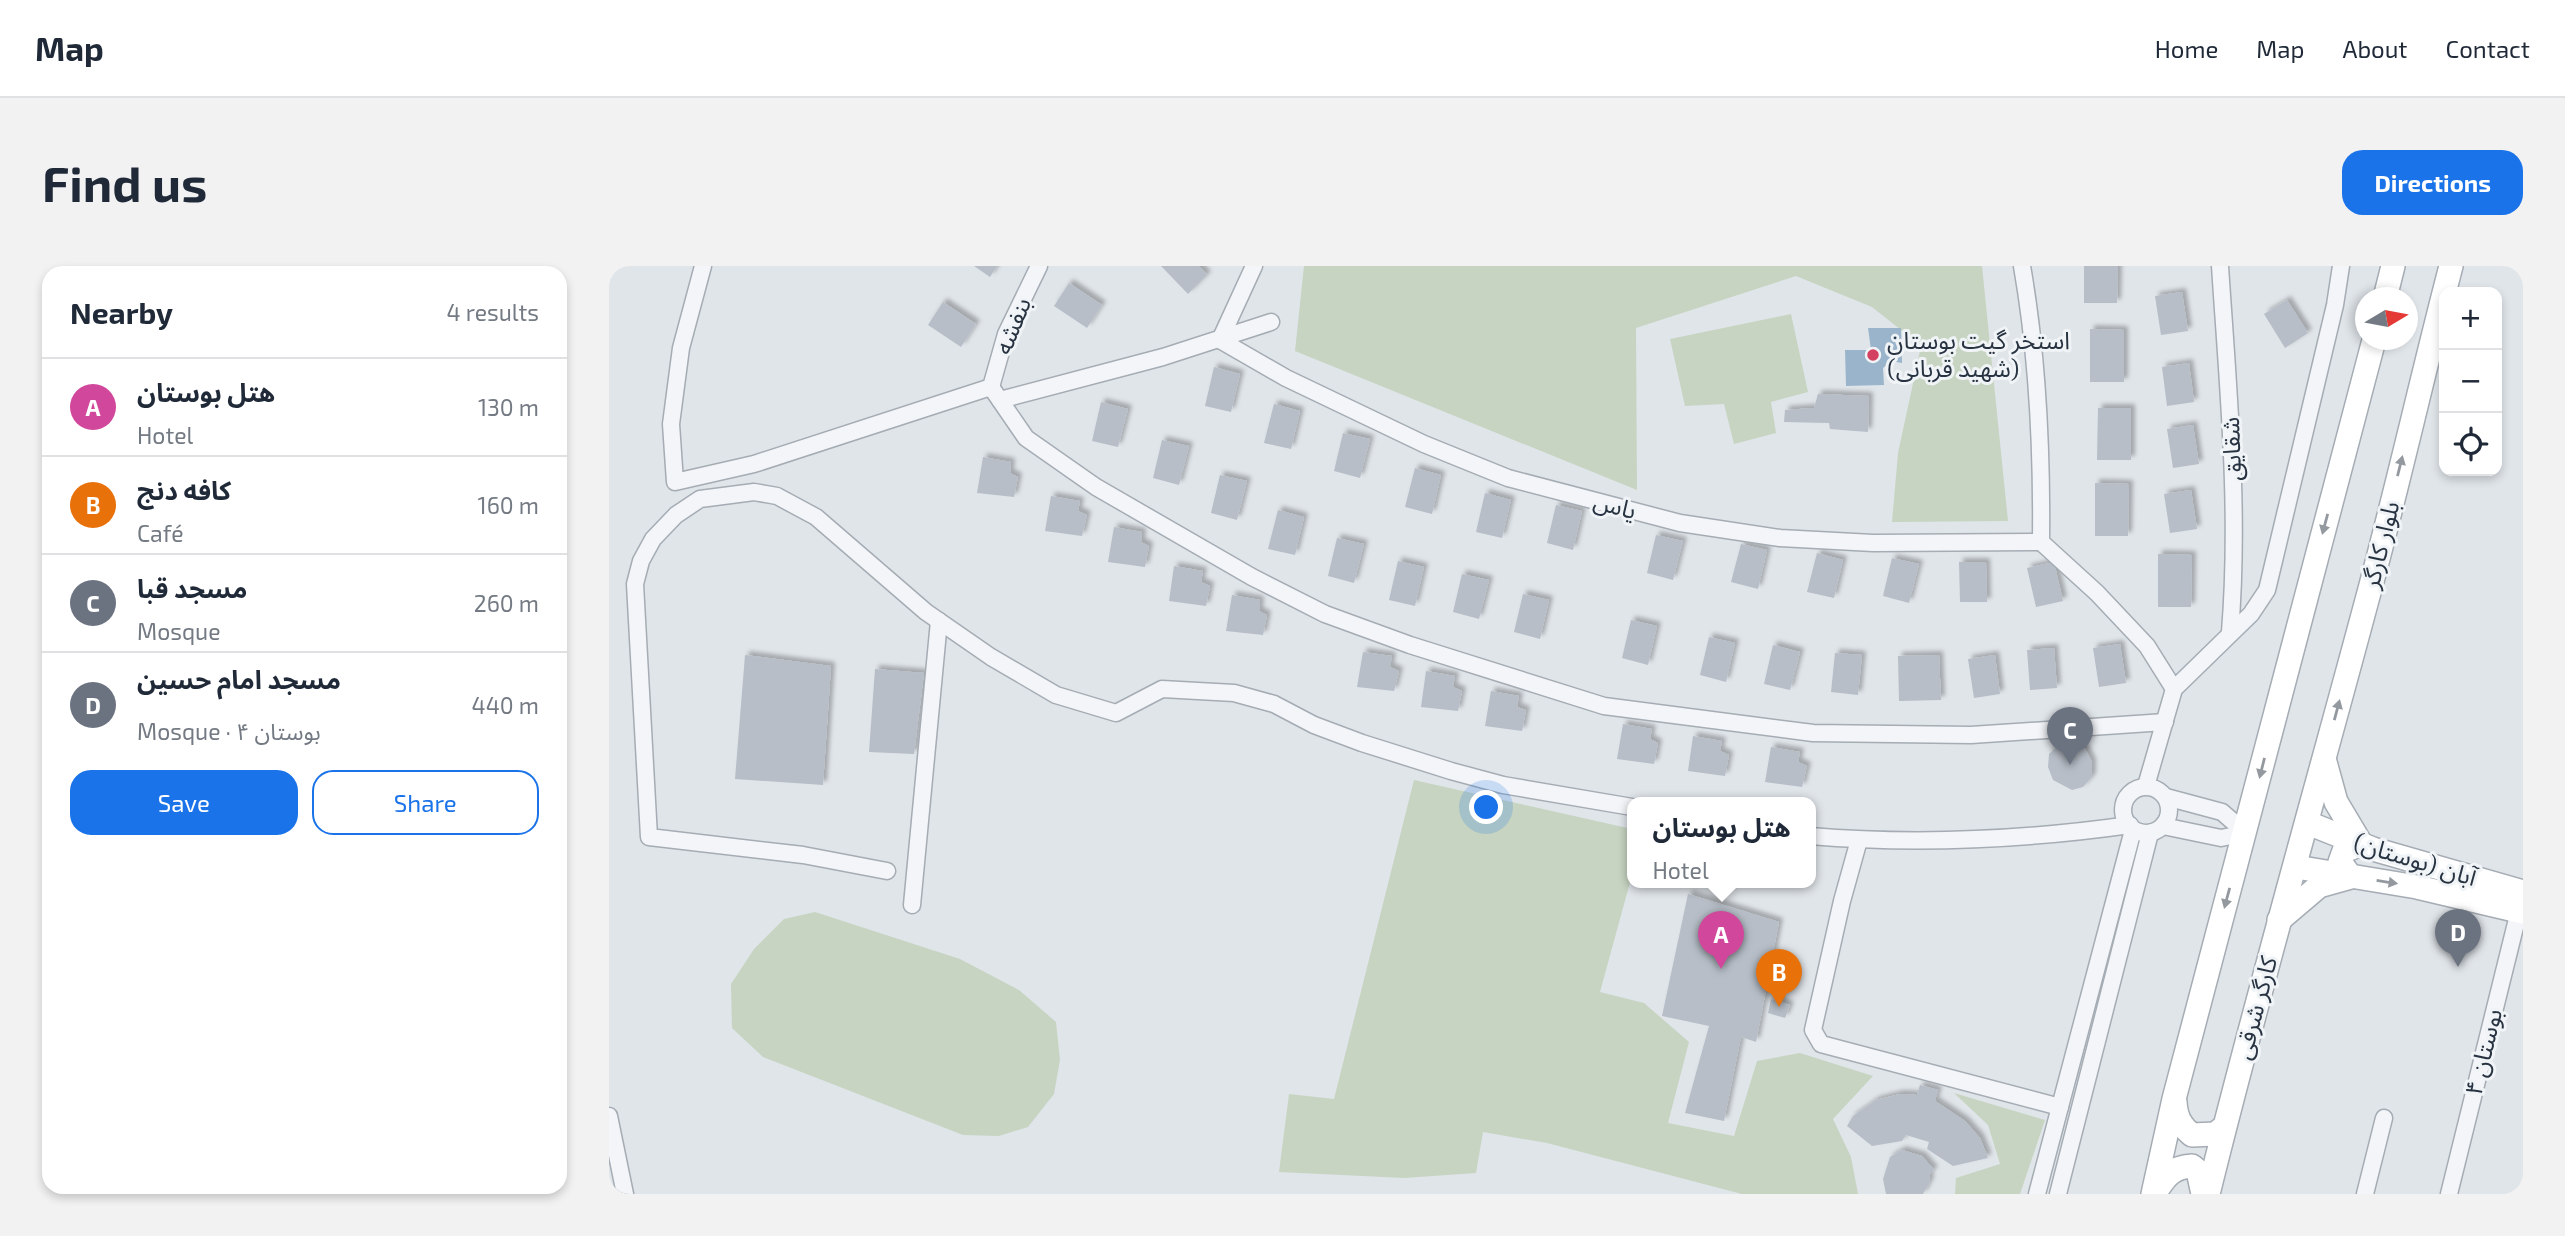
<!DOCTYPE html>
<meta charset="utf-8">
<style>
body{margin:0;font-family:"Exo 2","Noto Sans Arabic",sans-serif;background:#f2f2f3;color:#1f2937}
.controls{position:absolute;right:21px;top:21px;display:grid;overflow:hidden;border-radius:14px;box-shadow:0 4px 10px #0003}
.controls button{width:63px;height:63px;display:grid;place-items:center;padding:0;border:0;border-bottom:2px solid #e0e1e3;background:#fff;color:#1f2937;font:35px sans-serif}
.compass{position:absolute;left:1746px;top:21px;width:63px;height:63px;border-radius:50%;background:#fff;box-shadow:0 4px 10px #0003;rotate:80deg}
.you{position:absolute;left:878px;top:542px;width:24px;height:24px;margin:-18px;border:5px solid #fff;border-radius:50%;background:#1a73e8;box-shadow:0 0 0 10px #1a73e833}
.badge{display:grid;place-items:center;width:46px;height:46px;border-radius:50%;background:#1a73e8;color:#fff;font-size:23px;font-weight:700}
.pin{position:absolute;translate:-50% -58px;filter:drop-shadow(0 2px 4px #0008)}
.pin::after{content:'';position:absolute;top:37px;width:24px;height:21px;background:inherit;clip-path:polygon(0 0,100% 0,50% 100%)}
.popup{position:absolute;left:1018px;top:531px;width:189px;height:91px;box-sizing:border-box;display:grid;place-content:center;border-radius:14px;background:#fff;filter:drop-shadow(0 2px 5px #0005);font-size:23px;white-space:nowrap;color:#747a83}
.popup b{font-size:26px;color:#1f2937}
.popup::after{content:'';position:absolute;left:50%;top:100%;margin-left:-14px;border:14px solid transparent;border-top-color:#fff}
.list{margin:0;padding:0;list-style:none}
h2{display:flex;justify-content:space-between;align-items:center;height:91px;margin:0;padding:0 28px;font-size:30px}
h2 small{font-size:23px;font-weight:400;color:#747a83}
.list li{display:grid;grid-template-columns:46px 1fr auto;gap:21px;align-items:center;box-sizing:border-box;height:98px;padding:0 28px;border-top:2px solid #e0e1e3}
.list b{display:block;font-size:26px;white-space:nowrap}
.list p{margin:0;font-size:23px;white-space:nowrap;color:#747a83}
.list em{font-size:23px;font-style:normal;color:#747a83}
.actions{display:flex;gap:14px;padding:21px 28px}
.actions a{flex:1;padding:16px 0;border:2px solid #1a73e8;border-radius:21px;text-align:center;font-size:24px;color:#1a73e8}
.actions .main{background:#1a73e8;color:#fff}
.icon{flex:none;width:38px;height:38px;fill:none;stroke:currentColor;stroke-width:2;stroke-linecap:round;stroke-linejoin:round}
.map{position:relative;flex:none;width:1914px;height:928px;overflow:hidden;border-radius:21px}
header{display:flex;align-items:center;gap:42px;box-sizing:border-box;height:98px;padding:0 35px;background:#fff;border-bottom:2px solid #e0e1e3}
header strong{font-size:33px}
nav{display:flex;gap:38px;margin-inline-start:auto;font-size:24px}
.intro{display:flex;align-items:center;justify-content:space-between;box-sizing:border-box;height:168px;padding:0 42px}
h1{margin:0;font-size:49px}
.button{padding:18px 32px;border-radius:21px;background:#1a73e8;color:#fff;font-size:24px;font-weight:700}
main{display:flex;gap:42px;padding:0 42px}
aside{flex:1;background:#fff;border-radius:21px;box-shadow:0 4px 10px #0003}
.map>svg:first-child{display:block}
.green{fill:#c7d4c1}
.water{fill:#9ab5cb}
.building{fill:#b7bec7;filter:url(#shadow)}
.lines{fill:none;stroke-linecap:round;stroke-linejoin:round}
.minor-casing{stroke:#a5acb4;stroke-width:19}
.secondary-casing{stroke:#a5acb4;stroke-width:26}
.minor{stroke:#f3f5f8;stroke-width:16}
.secondary{stroke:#fff;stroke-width:23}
.oneway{fill:#9499a0}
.poi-dot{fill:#d44160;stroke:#f0f4f7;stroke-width:2.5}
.labels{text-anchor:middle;stroke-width:6;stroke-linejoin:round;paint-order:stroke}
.street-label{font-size:24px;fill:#283342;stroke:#f0f4f7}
.poi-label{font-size:24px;fill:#283342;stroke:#f0f4f7;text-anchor:start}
</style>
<header>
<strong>Map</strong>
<nav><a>Home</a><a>Map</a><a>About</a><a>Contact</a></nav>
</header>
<div class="intro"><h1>Find us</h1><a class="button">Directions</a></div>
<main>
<aside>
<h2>Nearby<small>4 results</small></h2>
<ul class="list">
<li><span class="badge" style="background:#d1479c">A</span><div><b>هتل بوستان</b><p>Hotel</p></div><em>130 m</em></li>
<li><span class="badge" style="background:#e8710a">B</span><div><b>کافه دنج</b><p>Café</p></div><em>160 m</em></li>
<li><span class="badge" style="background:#6b7280">C</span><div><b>مسجد قبا</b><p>Mosque</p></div><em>260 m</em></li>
<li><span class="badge" style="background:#6b7280">D</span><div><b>مسجد امام حسین</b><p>Mosque · بوستان ۴</p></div><em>440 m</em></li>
</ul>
<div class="actions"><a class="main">Save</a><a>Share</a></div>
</aside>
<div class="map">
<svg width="1914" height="928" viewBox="0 0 1914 928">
<defs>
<filter id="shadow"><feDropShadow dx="4" dy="-4" stdDeviation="2" flood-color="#0004"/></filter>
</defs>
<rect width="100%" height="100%" fill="#e0e5ea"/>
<g class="green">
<path d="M 695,0 L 1373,0 L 1399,255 L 1283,256 L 1289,187 L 1312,80 L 1263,41 L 1187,10 L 1027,62 L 1028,224 L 686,85 Z"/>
<path d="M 1182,48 L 1199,126 L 1162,136 L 1167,167 L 1125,178 L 1115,138 L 1076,140 L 1061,73 Z"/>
<path d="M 805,514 L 1023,563 L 1023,609 L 991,726 L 1035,737 L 1080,776 L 1059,857 L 1125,870 L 1148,795 L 1191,787 L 1264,810 L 1224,853 L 1242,891 L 1249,928 L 1133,928 L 938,877 L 874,866 L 867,907 L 795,912 L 670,906 L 680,828 L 725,833 Z"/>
<path d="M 206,646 L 351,693 L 410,724 L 447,756 L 451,794 L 445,828 L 419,861 L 390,870 L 354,869 L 154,791 L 123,762 L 122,718 L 145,683 L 175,653 Z"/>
<path d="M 1345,827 L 1436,854 L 1411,928 L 1346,928 L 1347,912 L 1391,898 L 1379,859 Z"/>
</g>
<path class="water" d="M 1259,62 L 1292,62 L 1293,97 L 1282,95 L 1274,102 L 1275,119 L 1237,120 L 1236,84 L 1262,84 Z"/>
<g class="building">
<path d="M 365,0 L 388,0 L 381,11 Z"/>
<path d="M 552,0 L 590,0 L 598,9 L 579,28 Z"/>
<path d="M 1475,0 L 1509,0 L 1508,37 L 1475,37 Z"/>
<path d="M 460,17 L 493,39 L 478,62 L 445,40 Z"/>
<path d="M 1573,26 L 1579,65 L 1552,69 L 1546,30 Z"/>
<path d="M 1678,34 L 1699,67 L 1676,82 L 1655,48 Z"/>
<path d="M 334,36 L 367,58 L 352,81 L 319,59 Z"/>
<path d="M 1481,63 L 1515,64 L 1515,116 L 1481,116 Z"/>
<path d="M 1580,97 L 1585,136 L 1558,140 L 1553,101 Z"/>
<path d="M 605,101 L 631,108 L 622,146 L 596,140 Z"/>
<path d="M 1209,128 L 1260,130 L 1259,166 L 1221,163 L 1220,157 L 1175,156 L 1176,144 L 1205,142 Z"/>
<path d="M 492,136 L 519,143 L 509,181 L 483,175 Z"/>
<path d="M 665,138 L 691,145 L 682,183 L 655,177 Z"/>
<path d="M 1489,142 L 1522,142 L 1522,194 L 1488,194 Z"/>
<path d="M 1584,159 L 1590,198 L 1564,202 L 1558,163 Z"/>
<path d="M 734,167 L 761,173 L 751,212 L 725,205 Z"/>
<path d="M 553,174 L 580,180 L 570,219 L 544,212 Z"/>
<path d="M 374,191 L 402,196 L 401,207 L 409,211 L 405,231 L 368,227 Z"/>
<path d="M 806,202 L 832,209 L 823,248 L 796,241 Z"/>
<path d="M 611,209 L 638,215 L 628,254 L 602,247 Z"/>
<path d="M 1486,217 L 1520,218 L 1519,270 L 1486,270 Z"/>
<path d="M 1582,224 L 1588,263 L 1561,267 L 1555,228 Z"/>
<path d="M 876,227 L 902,234 L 893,272 L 867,266 Z"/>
<path d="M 442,230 L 471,235 L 469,245 L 478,249 L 473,270 L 436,265 Z"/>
<path d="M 947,239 L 973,245 L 964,284 L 938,277 Z"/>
<path d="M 669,244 L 695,251 L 686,289 L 659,283 Z"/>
<path d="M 505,261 L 533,266 L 532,276 L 540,280 L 536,301 L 499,296 Z"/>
<path d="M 1047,269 L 1074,275 L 1064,314 L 1038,307 Z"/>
<path d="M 728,272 L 755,278 L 745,317 L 719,310 Z"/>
<path d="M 1132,278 L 1158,284 L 1149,323 L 1122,316 Z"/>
<path d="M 1208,287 L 1234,294 L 1225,332 L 1198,326 Z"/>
<path d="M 1549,288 L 1583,289 L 1582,341 L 1549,341 Z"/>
<path d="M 1283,292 L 1310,298 L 1300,337 L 1274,330 Z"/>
<path d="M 789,295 L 815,301 L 806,340 L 780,334 Z"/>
<path d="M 1350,296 L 1377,296 L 1378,336 L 1351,336 Z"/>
<path d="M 1445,296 L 1454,335 L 1427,341 L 1418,302 Z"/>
<path d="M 565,300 L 594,305 L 592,316 L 601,320 L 597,340 L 560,335 Z"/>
<path d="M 853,308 L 880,314 L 870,353 L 844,346 Z"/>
<path d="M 914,328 L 940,334 L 931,373 L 905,366 Z"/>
<path d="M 623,329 L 651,334 L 650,345 L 658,349 L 654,369 L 617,365 Z"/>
<path d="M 1022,354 L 1048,360 L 1039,399 L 1013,392 Z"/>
<path d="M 1100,371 L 1126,377 L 1117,416 L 1091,409 Z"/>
<path d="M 1511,378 L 1517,417 L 1490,421 L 1484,382 Z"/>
<path d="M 1164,379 L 1191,386 L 1181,424 L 1155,418 Z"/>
<path d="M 1445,382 L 1448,422 L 1421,424 L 1418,384 Z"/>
<path d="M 754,386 L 783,390 L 781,401 L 790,405 L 785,425 L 748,421 Z"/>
<path d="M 1226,387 L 1253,389 L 1249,429 L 1222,426 Z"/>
<path d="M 136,389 L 222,400 L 214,519 L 126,513 Z"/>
<path d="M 1330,389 L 1332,434 L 1290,435 L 1289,390 Z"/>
<path d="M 1386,389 L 1391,428 L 1365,432 L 1359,393 Z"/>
<path d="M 266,403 L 315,407 L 305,488 L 260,486 Z"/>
<path d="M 817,405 L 846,410 L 844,421 L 853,425 L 849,445 L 812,441 Z"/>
<path d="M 882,425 L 910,430 L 908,441 L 917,444 L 913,465 L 876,460 Z"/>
<path d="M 1014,458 L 1043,463 L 1041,473 L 1049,477 L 1045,498 L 1008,493 Z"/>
<path d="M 1084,470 L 1113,475 L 1111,485 L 1120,489 L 1116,510 L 1079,505 Z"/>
<path d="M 1462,474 L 1476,483 L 1483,496 L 1483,511 L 1474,521 L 1463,524 L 1444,514 L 1439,501 L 1440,488 L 1451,478 Z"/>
<path d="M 1162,481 L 1191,486 L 1189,496 L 1198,500 L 1193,521 L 1156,516 Z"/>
<path d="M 1079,628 L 1170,656 L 1147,776 L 1132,771 L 1115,855 L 1076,847 L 1100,760 L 1053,750 Z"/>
<path d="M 1162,733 L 1181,739 L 1176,752 L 1159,747 Z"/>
<path d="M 1311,819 L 1329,824 L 1326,835 L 1356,855 L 1371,872 L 1379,892 L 1344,900 L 1318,883 L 1320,876 L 1297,869 L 1293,875 L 1263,880 L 1238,860 L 1244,850 L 1267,834 L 1291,828 L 1308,829 Z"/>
<path d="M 1293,884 L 1313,890 L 1325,904 L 1320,909 L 1321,915 L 1314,928 L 1277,928 L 1274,913 L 1281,891 Z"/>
</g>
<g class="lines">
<defs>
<g id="minor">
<path d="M 94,0 L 72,82 L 62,158 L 66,216 L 145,198 L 382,121"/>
<path d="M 645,0 L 611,74 L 677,112 L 815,178 L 899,212 L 1071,257 L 1171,272 L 1264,277 L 1432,276"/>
<path d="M 1413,0 C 1429,91 1433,184 1432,276 L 1488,327 L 1538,380 L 1565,423"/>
<path d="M 1611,0 C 1619,122 1631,244 1621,366"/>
<path d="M 382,121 L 417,172 L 487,221 L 643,311 L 716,348 L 801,379 L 995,440 L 1204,467 L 1362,469 L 1556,456"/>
<path d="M 382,121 L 397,68 L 430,0"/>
<path d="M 391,134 L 554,91 L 662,56"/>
<path d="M 1537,520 L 1565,423 L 1642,348 L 1658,324 L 1726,39 L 1732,0"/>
<circle cx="1537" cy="544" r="23"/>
<path d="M 1557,531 L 1613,546 L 1637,567"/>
<path d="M 1554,560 L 1612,572 L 1637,567"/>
<path d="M 1201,570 C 1308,579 1414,574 1521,559"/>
<path d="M 1250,574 L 1233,635 L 1204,764 L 1212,778 L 1451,841"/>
<path d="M 278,605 L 194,589 L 40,571 L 26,318 L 32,295 L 44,273 L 67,249 L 91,233 L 145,226 L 168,230 L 207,251 L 317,346 L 382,391 L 447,429 L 507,447 L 553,423 L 625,427 L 665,438 L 705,459 L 753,477 L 842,505 L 894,519 L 1023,541"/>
<path d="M 303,639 L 330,355"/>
<path d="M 0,850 L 16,928"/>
<path d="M 1428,928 L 1524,564"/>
<path d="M 1449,928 L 1541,567"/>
<path d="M 1756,928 L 1775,852"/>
<path d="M 1840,928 L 1910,645"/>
</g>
<g id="secondary">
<path d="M 1776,32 L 1784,0"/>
<path d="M 1699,557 L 1764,583 L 1914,626"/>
<path d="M 1687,601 L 1808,621 L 1914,646"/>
<path d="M 1670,654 L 1710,620 L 1742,611 L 1731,596 L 1735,585 L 1752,578 L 1727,536 L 1716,496"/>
<path d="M 1566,836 C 1567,851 1571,859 1583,869 L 1606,868 L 1615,861"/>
<path d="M 1546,927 C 1556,911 1563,901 1583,900 L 1589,905 L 1594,928"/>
<path d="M 1544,928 L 1565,833 L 1765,74"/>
<path d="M 1599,928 C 1648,729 1705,532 1758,334 C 1788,224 1813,111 1842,0"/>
</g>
</defs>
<use href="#minor" class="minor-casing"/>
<use href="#secondary" class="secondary-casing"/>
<use href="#minor" class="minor"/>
<use href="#secondary" class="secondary"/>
</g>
<defs><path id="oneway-solid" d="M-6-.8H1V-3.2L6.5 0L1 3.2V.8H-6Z" transform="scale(1.75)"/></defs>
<g class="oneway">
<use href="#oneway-solid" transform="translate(1791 200) rotate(-76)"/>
<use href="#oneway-solid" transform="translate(1716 258) rotate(105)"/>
<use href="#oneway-solid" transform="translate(1728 444) rotate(-75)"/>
<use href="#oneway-solid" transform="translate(1653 502) rotate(104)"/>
<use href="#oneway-solid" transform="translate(1778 616) rotate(9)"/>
<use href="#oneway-solid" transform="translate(1618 632) rotate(105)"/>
</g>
<circle class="poi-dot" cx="1264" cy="89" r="7"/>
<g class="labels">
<g class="street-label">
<text transform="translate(404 60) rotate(-68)" y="8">بنفشه</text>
<text transform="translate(1623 183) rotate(-92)" y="8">شقایق</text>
<text transform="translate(1006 240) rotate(15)" y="8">یاس</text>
<text transform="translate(1772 279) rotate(-76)" y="8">بلوار کارگر</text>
<text transform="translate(1806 594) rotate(17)" y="8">آبان (بوستان)</text>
<text transform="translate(1647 742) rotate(-75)" y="8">کارگر شرقی</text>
<text transform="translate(1875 786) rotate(-76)" y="8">بوستان ۴</text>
</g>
<g class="poi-label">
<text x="1278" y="83">استخر گیت بوستان<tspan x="1278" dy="28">(شهید قربانی)</tspan></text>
</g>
</g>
</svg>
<div class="controls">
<button>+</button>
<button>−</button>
<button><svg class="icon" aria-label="locate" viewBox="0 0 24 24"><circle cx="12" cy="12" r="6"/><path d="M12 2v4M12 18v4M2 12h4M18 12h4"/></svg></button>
</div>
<svg class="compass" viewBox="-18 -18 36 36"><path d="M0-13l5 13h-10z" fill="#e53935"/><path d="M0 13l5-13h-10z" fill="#747a83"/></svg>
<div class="you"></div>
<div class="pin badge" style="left:1112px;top:703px;background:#d1479c">A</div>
<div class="popup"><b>هتل بوستان</b>Hotel</div>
<div class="pin badge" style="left:1170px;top:741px;background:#e8710a">B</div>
<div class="pin badge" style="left:1461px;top:499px;background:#6b7280">C</div>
<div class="pin badge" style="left:1849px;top:701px;background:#6b7280">D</div>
</div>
</main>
